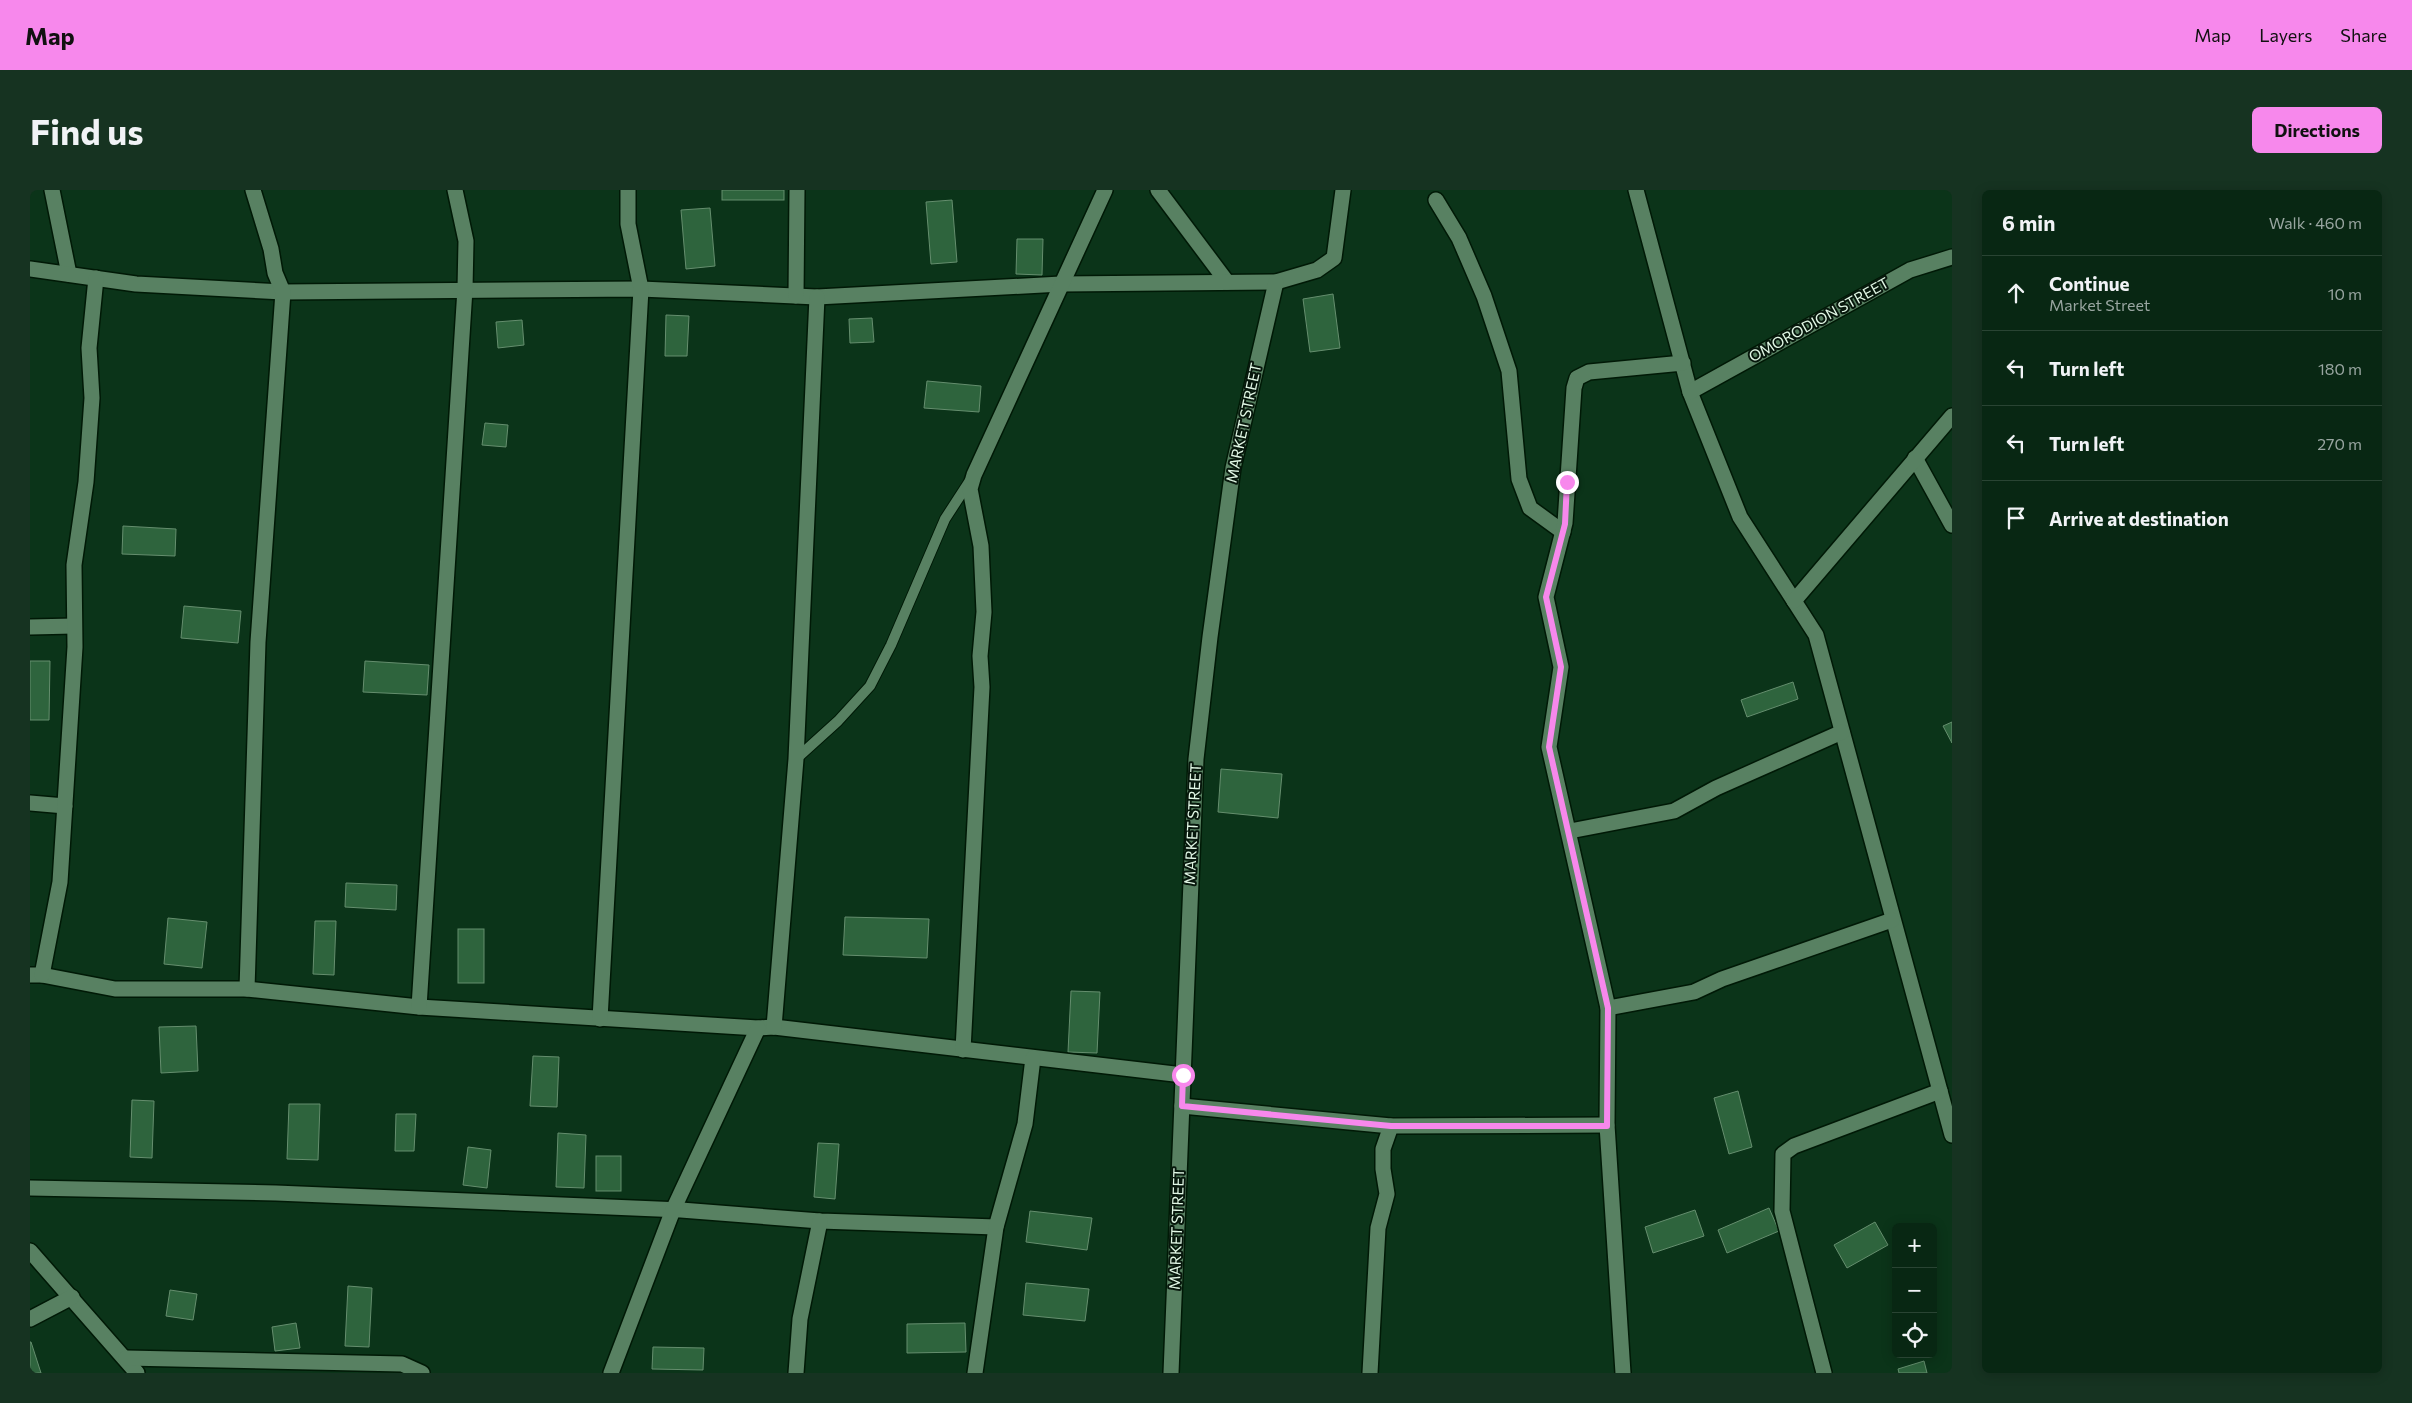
<!DOCTYPE html>
<meta charset="utf-8">
<style>
body{margin:0;font-family:Commissioner,sans-serif;background:#163321;color:#f1f3f6}
.controls{position:absolute;right:15px;bottom:15px;display:grid;overflow:hidden;border-radius:8px;box-shadow:0 2px 12px #0003}
.controls button{width:45px;height:45px;display:grid;place-items:center;padding:0;border:0;border-bottom:1px solid #294433;background:#082713;color:#f1f3f6;font:25px sans-serif}
.stop{position:absolute;width:15px;height:15px;margin:-11px;border:4px solid #f788ec;border-radius:50%;background:#fff}
.stop.end{background:#f788ec;border-color:#fff;box-shadow:0 1px 5px #0008}
.list{margin:0;padding:0;list-style:none}
h2{display:flex;justify-content:space-between;align-items:center;height:65px;margin:0;padding:0 20px;font-size:21px}
h2 small{font-size:16px;font-weight:400;color:#98a5a0}
.list li{display:grid;grid-template-columns:32px 1fr auto;gap:15px;align-items:center;box-sizing:border-box;height:75px;padding:0 20px;border-top:1px solid #294433}
.list b{display:block;font-size:19px;white-space:nowrap}
.list p{margin:0;font-size:16px;white-space:nowrap;color:#98a5a0}
.list em{font-size:16px;font-style:normal;color:#98a5a0}
.icon{flex:none;width:28px;height:28px;fill:none;stroke:currentColor;stroke-width:2;stroke-linecap:round;stroke-linejoin:round}
.map{position:relative;flex:none;width:1922px;height:1183px;overflow:hidden;border-radius:8px}
header{display:flex;align-items:center;gap:30px;box-sizing:border-box;height:70px;padding:0 25px;background:#f788ec;color:#111}
header strong{font-size:24px}
nav{display:flex;gap:28px;margin-inline-start:auto;font-size:18px}
.intro{display:flex;align-items:center;justify-content:space-between;box-sizing:border-box;height:120px;padding:0 30px}
h1{margin:0;font-size:35px}
.button{padding:12px 22px;border-radius:8px;background:#f788ec;color:#111;font-size:18px;font-weight:700}
main{display:flex;gap:30px;padding:0 30px}
aside{flex:1;background:#082713;border-radius:8px;box-shadow:0 2px 12px #0003}
.map>svg:first-child{display:block}
.building{fill:#2e643d;stroke:#658e6e}
.lines{fill:none;stroke-linecap:round;stroke-linejoin:round}
.lane-casing{stroke:#001906;stroke-width:12}
.street-casing{stroke:#001906;stroke-width:18}
.lane{stroke:#588162;stroke-width:10}
.street{stroke:#588162;stroke-width:15}
.route{stroke:#f788ec;stroke-width:6}
.labels{text-anchor:middle;stroke-width:4;stroke-linejoin:round;paint-order:stroke}
.street-label{font-size:15px;fill:#e2f8e6;stroke:#07170c}
</style>
<header>
<strong>Map</strong>
<nav><a>Map</a><a>Layers</a><a>Share</a></nav>
</header>
<div class="intro"><h1>Find us</h1><a class="button">Directions</a></div>
<main>
<div class="map">
<svg width="1922" height="1183" viewBox="0 0 1922 1183">
<rect width="100%" height="100%" fill="#0b3419"/>
<g class="building">
<rect x="692" y="0" width="62" height="10"/>
<path d="M 922,10 L 927,72 L 901,74 L 896,12 Z"/>
<path d="M 680,18 L 685,76 L 656,79 L 651,20 Z"/>
<path d="M 987,49 L 1013,49 L 1012,85 L 986,84 Z"/>
<path d="M 1303,104 L 1310,158 L 1280,162 L 1273,109 Z"/>
<path d="M 636,125 L 659,126 L 657,166 L 635,166 Z"/>
<path d="M 842,128 L 844,152 L 820,153 L 819,129 Z"/>
<path d="M 492,130 L 494,155 L 468,158 L 466,132 Z"/>
<path d="M 897,191 L 951,196 L 949,222 L 894,218 Z"/>
<path d="M 455,233 L 478,235 L 476,257 L 452,255 Z"/>
<path d="M 93,336 L 146,339 L 145,366 L 92,364 Z"/>
<path d="M 154,416 L 211,421 L 208,453 L 151,448 Z"/>
<path d="M 0,471 L 20,471 L 19,530 L 0,530 Z"/>
<path d="M 335,471 L 399,475 L 397,505 L 333,502 Z"/>
<path d="M 1763,492 L 1768,509 L 1717,527 L 1711,510 Z"/>
<path d="M 1922,532 L 1922,553 L 1913,536 Z"/>
<path d="M 1191,579 L 1252,584 L 1248,628 L 1188,622 Z"/>
<path d="M 316,693 L 367,695 L 366,720 L 315,717 Z"/>
<path d="M 815,727 L 899,729 L 897,768 L 813,765 Z"/>
<path d="M 138,728 L 177,732 L 172,778 L 134,774 Z"/>
<path d="M 285,731 L 306,731 L 304,785 L 283,784 Z"/>
<rect x="428" y="739" width="26" height="54"/>
<path d="M 1041,801 L 1070,802 L 1067,863 L 1038,862 Z"/>
<path d="M 166,836 L 168,881 L 131,883 L 129,837 Z"/>
<path d="M 503,866 L 529,867 L 527,917 L 500,916 Z"/>
<path d="M 1708,901 L 1722,957 L 1699,964 L 1684,908 Z"/>
<path d="M 102,910 L 124,911 L 122,968 L 100,967 Z"/>
<path d="M 259,914 L 290,914 L 288,970 L 257,969 Z"/>
<path d="M 366,924 L 386,924 L 384,961 L 365,961 Z"/>
<path d="M 528,943 L 556,945 L 554,998 L 526,997 Z"/>
<path d="M 788,953 L 809,954 L 805,1009 L 784,1007 Z"/>
<path d="M 438,957 L 461,960 L 457,998 L 433,995 Z"/>
<rect x="566" y="966" width="25" height="35"/>
<path d="M 1739,1018 L 1749,1041 L 1697,1063 L 1688,1040 Z"/>
<path d="M 1665,1020 L 1674,1046 L 1623,1063 L 1615,1037 Z"/>
<path d="M 1000,1021 L 1062,1028 L 1057,1060 L 996,1052 Z"/>
<path d="M 1845,1032 L 1858,1055 L 1817,1078 L 1804,1055 Z"/>
<path d="M 996,1093 L 1059,1099 L 1055,1131 L 993,1125 Z"/>
<path d="M 318,1096 L 342,1098 L 339,1157 L 315,1156 Z"/>
<path d="M 140,1100 L 167,1104 L 163,1130 L 136,1126 Z"/>
<path d="M 266,1133 L 270,1158 L 245,1161 L 242,1137 Z"/>
<path d="M 935,1133 L 936,1162 L 877,1163 L 877,1134 Z"/>
<path d="M 0,1152 L 1,1152 L 11,1183 L 0,1183 Z"/>
<path d="M 623,1157 L 674,1158 L 673,1180 L 622,1179 Z"/>
<path d="M 1894,1171 L 1897,1183 L 1869,1183 L 1868,1179 Z"/>
</g>
<g class="lines">
<defs>
<path id="lane" d="M 766,569 L 808,531 L 840,496 L 861,455 L 915,329 L 939,292"/>
<g id="street">
<path d="M 22,0 L 39,84"/>
<path d="M 1128,0 L 1197,92"/>
<path d="M 1606,0 L 1660,202 L 1710,327 L 1786,445 L 1922,945"/>
<path d="M 1406,10 L 1429,48 L 1454,106 L 1479,181 L 1489,289 L 1500,318 L 1533,342"/>
<path d="M 0,79 L 106,94 L 253,102 L 611,99 L 787,107 L 1031,94 L 1246,92 L 1287,80 L 1304,68 L 1313,0"/>
<path d="M 766,106 L 767,0"/>
<path d="M 1660,202 L 1880,80 L 1922,67"/>
<path d="M 1885,268 L 1922,335"/>
<path d="M 1764,411 L 1922,226"/>
<path d="M 0,437 L 44,436"/>
<path d="M 0,613 L 35,616"/>
<path d="M 1540,641 L 1644,621 L 1686,598 L 1812,542"/>
<path d="M 0,785 L 12,785 L 85,799 L 217,799 L 389,817 L 728,838 L 744,837 L 1153,885"/>
<path d="M 12,785 L 30,692 L 45,457 L 44,375 L 56,292 L 62,208 L 59,158 L 66,88"/>
<path d="M 217,799 L 228,452 L 253,102 L 245,83 L 241,59 L 223,0"/>
<path d="M 389,817 L 435,99 L 436,51 L 425,0"/>
<path d="M 1578,818 L 1664,802 L 1692,789 L 1862,730"/>
<path d="M 570,829 L 611,99 L 598,34 L 598,0"/>
<path d="M 744,837 L 766,569 L 787,107"/>
<path d="M 933,860 L 952,497 L 950,466 L 954,422 L 951,356 L 940,299 L 944,285 L 1075,0"/>
<path d="M 1152,916 L 1361,936 L 1577,935"/>
<path d="M 0,998 L 246,1003 L 651,1020 L 790,1031 L 966,1037"/>
<path d="M 0,1061 L 107,1183"/>
<path d="M 0,1129 L 42,1107"/>
<path d="M 96,1168 L 372,1174 L 392,1183"/>
<path d="M 581,1183 L 643,1020 L 728,838"/>
<path d="M 766,1183 L 770,1129 L 790,1031"/>
<path d="M 945,1183 L 966,1037 L 995,934 L 1003,868"/>
<path d="M 1141,1183 L 1166,569 L 1180,447 L 1203,278 L 1246,92"/>
<path d="M 1340,1183 L 1348,1038 L 1357,1004 L 1353,979 L 1353,959 L 1361,936"/>
<path d="M 1593,1183 L 1577,935 L 1578,818 L 1519,557 L 1531,477 L 1516,407 L 1535,333 L 1544,198 L 1547,188 L 1559,182 L 1653,173"/>
<path d="M 1794,1183 L 1752,1021 L 1753,964 L 1764,956 L 1910,901"/>
</g>
</defs>
<use href="#lane" class="lane-casing"/>
<use href="#street" class="street-casing"/>
<use href="#lane" class="lane"/>
<use href="#street" class="street"/>
</g>
<g class="lines">
<path class="route" d="M 1153,885 L 1152,916 L 1361,936 L 1577,936 L 1578,818 L 1519,557 L 1531,477 L 1516,407 L 1535,334 L 1537,292"/>
</g>
<g class="labels">
<g class="street-label">
<text transform="translate(1789 130) rotate(-29)" y="5">OMORODION STREET</text>
<text transform="translate(1214 233) rotate(-78)" y="5">MARKET STREET</text>
<text transform="translate(1163 634) rotate(-87)" y="5">MARKET STREET</text>
<text transform="translate(1147 1039) rotate(-88)" y="5">MARKET STREET</text>
</g>
</g>
</svg>
<div class="controls">
<button>+</button>
<button>−</button>
<button><svg class="icon" aria-label="locate" viewBox="0 0 24 24"><circle cx="12" cy="12" r="6"/><path d="M12 2v4M12 18v4M2 12h4M18 12h4"/></svg></button>
</div>
<div class="stop" style="left:1153px;top:885px"></div>
<div class="stop end" style="left:1537px;top:292px"></div>
</div>
<aside>
<h2>6 min<small>Walk · 460 m</small></h2>
<ul class="list">
<li><svg class="icon" aria-label="ahead" viewBox="0 0 24 24"><path d="M12 20V5M6 11l6-6 6 6"/></svg><div><b>Continue</b><p>Market Street</p></div><em>10 m</em></li>
<li><svg class="icon" aria-label="left" viewBox="0 0 24 24"><path d="M17 20v-9H6M10 6l-5 5 5 5"/></svg><div><b>Turn left</b></div><em>180 m</em></li>
<li><svg class="icon" aria-label="left" viewBox="0 0 24 24"><path d="M17 20v-9H6M10 6l-5 5 5 5"/></svg><div><b>Turn left</b></div><em>270 m</em></li>
<li><svg class="icon" aria-label="arrive" viewBox="0 0 24 24"><path d="M6 21V4h12l-3 4 3 4H6"/></svg><div><b>Arrive at destination</b></div></li>
</ul>
</aside>
</main>
